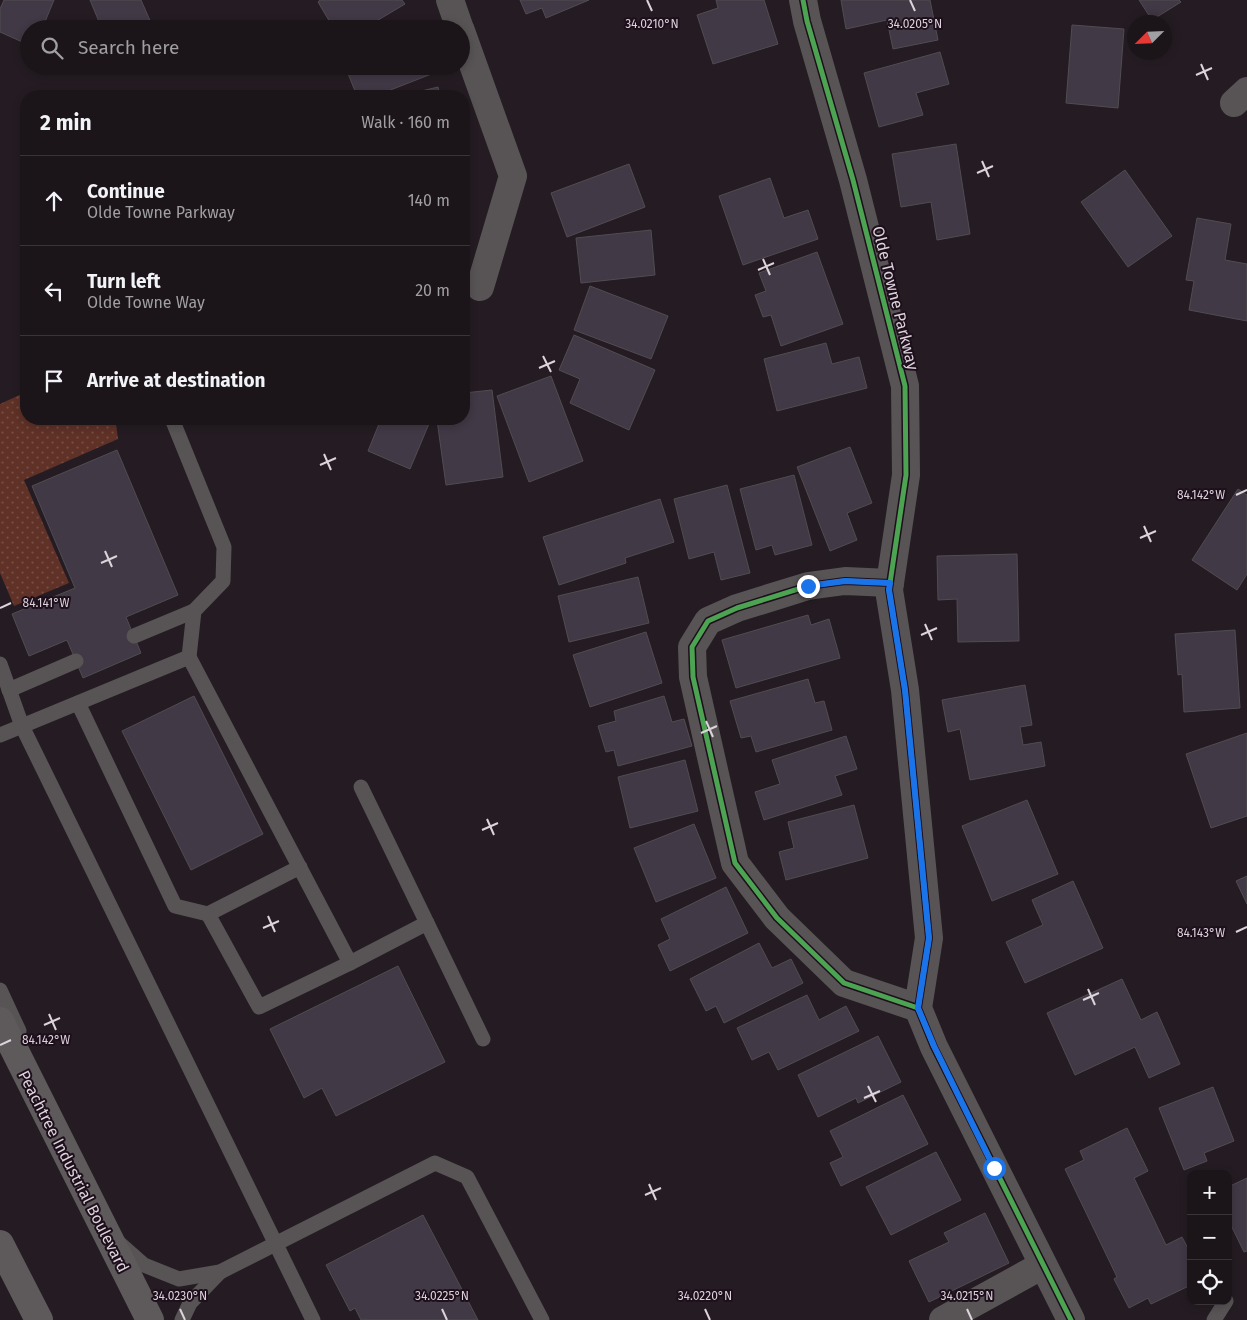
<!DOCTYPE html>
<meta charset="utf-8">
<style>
body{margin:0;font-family:"Fira Sans",sans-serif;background:#241e23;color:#f1f3f6}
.controls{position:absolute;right:15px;bottom:15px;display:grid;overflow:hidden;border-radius:10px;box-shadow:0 2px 8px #0003}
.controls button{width:45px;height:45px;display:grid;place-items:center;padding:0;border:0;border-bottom:1px solid #393439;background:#1b151a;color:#f1f3f6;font:25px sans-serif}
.compass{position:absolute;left:1127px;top:15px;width:45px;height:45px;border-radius:50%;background:#1b151a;box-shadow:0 2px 8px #0003;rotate:246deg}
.stop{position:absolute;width:15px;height:15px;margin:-11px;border:4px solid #1a73e8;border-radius:50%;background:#fff}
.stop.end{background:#1a73e8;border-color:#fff;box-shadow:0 1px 5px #0008}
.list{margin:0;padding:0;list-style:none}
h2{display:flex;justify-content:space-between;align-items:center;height:65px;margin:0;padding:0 20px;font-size:21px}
h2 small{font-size:16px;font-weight:400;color:#a09fa2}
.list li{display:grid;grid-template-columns:32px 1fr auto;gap:15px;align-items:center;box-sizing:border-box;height:90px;padding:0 20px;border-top:1px solid #393439}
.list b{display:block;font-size:19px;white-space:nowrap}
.list p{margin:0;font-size:16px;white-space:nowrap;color:#a09fa2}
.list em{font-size:16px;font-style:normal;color:#a09fa2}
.icon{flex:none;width:28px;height:28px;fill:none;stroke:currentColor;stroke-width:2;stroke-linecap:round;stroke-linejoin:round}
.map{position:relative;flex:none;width:1247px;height:1320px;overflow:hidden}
.search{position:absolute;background:#1b151a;box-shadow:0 2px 8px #0003;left:20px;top:20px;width:450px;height:55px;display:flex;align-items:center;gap:12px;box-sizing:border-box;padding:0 18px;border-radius:28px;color:#a09fa2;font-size:19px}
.panel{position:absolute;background:#1b151a;box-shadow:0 2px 8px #0003;left:20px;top:90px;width:450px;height:335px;border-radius:20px}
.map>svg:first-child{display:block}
.park{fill:url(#park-dots)}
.building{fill:#413945;stroke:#514c52}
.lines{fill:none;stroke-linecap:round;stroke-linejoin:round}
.service{stroke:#585455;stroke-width:15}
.minor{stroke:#585455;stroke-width:28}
.trunk{stroke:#5e5a5b;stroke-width:28}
.cycleway-casing{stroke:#1d0f1b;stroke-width:8}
.cycleway{stroke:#4ca352;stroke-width:5}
.route{stroke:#1a73e8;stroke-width:6}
.ticks{fill:none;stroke:#ddd3db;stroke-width:2}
.labels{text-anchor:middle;stroke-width:4;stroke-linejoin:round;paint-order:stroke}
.street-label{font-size:16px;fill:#ddd3db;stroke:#1d0f1b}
.ticks-label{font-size:12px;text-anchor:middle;fill:#ddd3db;stroke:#1d0f1b;stroke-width:4;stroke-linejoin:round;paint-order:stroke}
</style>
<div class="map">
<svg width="1247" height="1320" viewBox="0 0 1247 1320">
<defs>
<pattern id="park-dots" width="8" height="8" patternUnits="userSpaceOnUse" patternTransform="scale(1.25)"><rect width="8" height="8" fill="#5f3127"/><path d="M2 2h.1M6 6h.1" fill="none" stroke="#764e46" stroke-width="1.8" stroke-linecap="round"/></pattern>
</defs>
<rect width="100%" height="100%" fill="#241c22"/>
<path class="park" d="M 26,392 L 26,419 L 127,419 L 116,424 L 118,439 L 24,480 L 69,583 L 14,606 L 0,573 L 0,404 Z"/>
<g class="building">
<path d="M 4,0 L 54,0 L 42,29 L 29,29 L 29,45 L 0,32 L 0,9 Z"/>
<path d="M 90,0 L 141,0 L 152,25 L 143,29 L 102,29 Z"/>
<path d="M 320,0 L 402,0 L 405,4 L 363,29 L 334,29 L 318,2 Z"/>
<path d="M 520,0 L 589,0 L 546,18 L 542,8 L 526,14 Z"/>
<path d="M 716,0 L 764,0 L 778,44 L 713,64 L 697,15 L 718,8 Z"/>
<path d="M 841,0 L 930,0 L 938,40 L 893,49 L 887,20 L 846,29 Z"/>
<path d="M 1139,0 L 1179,0 L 1181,2 L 1152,20 Z"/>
<path d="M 1072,25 L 1124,29 L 1118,108 L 1066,103 Z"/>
<path d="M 940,52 L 949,84 L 916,93 L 923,115 L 879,127 L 864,73 Z"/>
<path d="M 345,66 L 431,66 L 434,73 L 375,96 L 357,96 Z"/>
<path d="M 438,87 L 440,96 L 401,96 Z"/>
<path d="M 956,144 L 970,234 L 937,240 L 931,202 L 901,207 L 892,154 Z"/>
<path d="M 629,164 L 645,207 L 567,237 L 551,193 Z"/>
<path d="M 1125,170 L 1172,236 L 1128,267 L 1081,202 Z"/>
<path d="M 770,178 L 784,218 L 808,210 L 818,239 L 743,265 L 719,196 Z"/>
<path d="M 1197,218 L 1231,224 L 1225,260 L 1247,264 L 1247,321 L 1189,310 L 1194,281 L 1186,280 Z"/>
<path d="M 651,230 L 655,275 L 581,283 L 576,238 Z"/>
<path d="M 817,252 L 843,324 L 781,346 L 771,315 L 763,317 L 755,295 L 766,291 L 759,273 Z"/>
<path d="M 590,286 L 668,316 L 651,359 L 574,330 Z"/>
<path d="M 574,335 L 655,370 L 629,430 L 570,403 L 580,379 L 559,370 Z"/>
<path d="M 826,343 L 832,364 L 859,357 L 867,388 L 777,411 L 764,359 Z"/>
<path d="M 551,376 L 583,461 L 529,482 L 497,396 Z"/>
<path d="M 492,390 L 503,477 L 446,485 L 437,420 L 464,419 L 464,393 Z"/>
<path d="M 381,419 L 431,419 L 410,469 L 368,451 Z"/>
<path d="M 850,447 L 872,503 L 847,513 L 857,540 L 830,551 L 797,467 Z"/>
<path d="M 117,450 L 178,595 L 126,617 L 141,653 L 83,678 L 67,640 L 29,656 L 12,614 L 75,588 L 32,486 Z"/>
<path d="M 794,475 L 812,545 L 775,555 L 772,545 L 756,550 L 740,489 Z"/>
<path d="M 727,485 L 750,573 L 721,580 L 714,552 L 689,559 L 674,499 Z"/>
<path d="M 1238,489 L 1247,495 L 1247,574 L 1237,590 L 1192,560 Z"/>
<path d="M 660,499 L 674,542 L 625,558 L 626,563 L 559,585 L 543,537 Z"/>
<path d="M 1017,554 L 1019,641 L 958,642 L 957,599 L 938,600 L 937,556 Z"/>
<path d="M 638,577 L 649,623 L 569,642 L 558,596 Z"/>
<path d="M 808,615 L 811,625 L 829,619 L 840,658 L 736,688 L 722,640 Z"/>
<path d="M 1235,630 L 1240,708 L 1184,712 L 1182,674 L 1178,675 L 1175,634 Z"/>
<path d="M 646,632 L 662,683 L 590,707 L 573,655 Z"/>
<path d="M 808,679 L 815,703 L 824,701 L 832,730 L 756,752 L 751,736 L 741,738 L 730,701 Z"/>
<path d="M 1025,685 L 1032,725 L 1020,727 L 1023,745 L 1041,742 L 1045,766 L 970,780 L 960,729 L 948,732 L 942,700 Z"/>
<path d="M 194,696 L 263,834 L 191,870 L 122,731 Z"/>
<path d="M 664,696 L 672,722 L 684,719 L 692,746 L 618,766 L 614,750 L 606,752 L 598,726 L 616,721 L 614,711 Z"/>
<path d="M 1247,733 L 1247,816 L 1211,828 L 1186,754 Z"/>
<path d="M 846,736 L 857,769 L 835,776 L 842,795 L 764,820 L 755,792 L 780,784 L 772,760 Z"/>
<path d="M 685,760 L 698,811 L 630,828 L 618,777 Z"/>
<path d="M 1027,800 L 1058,874 L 992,901 L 962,826 Z"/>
<path d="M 854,805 L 868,858 L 786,880 L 779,852 L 794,848 L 788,822 Z"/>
<path d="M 694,824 L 716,878 L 656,902 L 634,848 Z"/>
<path d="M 1247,876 L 1247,904 L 1236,881 Z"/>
<path d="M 1073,881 L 1103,948 L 1025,983 L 1006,942 L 1043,925 L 1032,900 Z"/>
<path d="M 726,887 L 748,933 L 670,971 L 658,945 L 670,939 L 661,919 Z"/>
<path d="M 759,943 L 772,968 L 791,959 L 803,983 L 724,1023 L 716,1006 L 706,1011 L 690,979 Z"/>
<path d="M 398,966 L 445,1062 L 336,1116 L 322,1088 L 304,1098 L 270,1029 Z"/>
<path d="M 1122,979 L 1141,1020 L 1157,1012 L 1180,1064 L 1149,1078 L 1135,1047 L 1075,1075 L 1047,1013 Z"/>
<path d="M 807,995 L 819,1020 L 846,1006 L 859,1031 L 778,1070 L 769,1052 L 752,1060 L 737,1028 Z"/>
<path d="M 878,1036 L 901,1082 L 858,1103 L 856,1098 L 818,1117 L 798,1075 Z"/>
<path d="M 1213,1087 L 1234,1141 L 1204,1153 L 1207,1161 L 1184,1170 L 1159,1108 Z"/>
<path d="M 903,1095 L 928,1144 L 841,1186 L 830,1163 L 843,1157 L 830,1131 Z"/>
<path d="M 1127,1128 L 1148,1171 L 1134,1178 L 1166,1245 L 1182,1237 L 1191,1254 L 1191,1285 L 1151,1304 L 1148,1298 L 1129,1308 L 1114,1279 L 1117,1277 L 1065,1169 L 1084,1160 L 1080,1151 Z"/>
<path d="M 936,1152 L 961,1200 L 891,1235 L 866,1187 Z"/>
<path d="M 1247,1178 L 1247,1251 L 1244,1252 L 1228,1219 L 1228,1206 L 1232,1205 L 1228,1198 L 1228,1187 Z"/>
<path d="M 985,1213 L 1009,1263 L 929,1302 L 909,1261 L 949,1242 L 944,1233 Z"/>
<path d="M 423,1215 L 478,1320 L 361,1320 L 355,1308 L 350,1311 L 326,1265 Z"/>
</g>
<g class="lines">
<g class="service">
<path d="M 172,419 L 224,547 L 223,581 L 194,611 L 189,657"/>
<path d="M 134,636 L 194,611"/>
<path d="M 0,664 L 22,726 L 313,1320"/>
<path d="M 9,690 L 76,661"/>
<path d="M 78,703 L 175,906 L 208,914"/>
<path d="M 0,735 L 189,657 L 350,963 L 259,1007 L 208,914 L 300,867"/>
<path d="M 361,787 L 427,923"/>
<path d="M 350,963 L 427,923 L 483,1039"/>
<path d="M 0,990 L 19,1031"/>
<path d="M 118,1242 L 144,1265 L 179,1279 L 220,1272 L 435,1163 L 467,1177 L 542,1320"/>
<path d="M 182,1320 L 190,1303 L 220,1272"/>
<path d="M 1214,1320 L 1226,1301"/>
</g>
<g class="minor">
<path d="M 450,0 L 460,29"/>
<path d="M 803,0 L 807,21 L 853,180 L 905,386 L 906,475 L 889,590 L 905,690 L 929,938 L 918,1008 L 934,1047 L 1071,1320"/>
<path d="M 461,31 L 513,176 L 480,287"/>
<path d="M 1234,103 L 1247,91"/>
<path d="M 890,583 L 845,581 L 808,586 L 737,608 L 708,621 L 692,647 L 693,677 L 735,863 L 777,918 L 844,983 L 918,1008"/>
<path d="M 943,1320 L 1043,1265"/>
</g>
<g class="trunk">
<path d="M 0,1021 L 150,1320"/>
<path d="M 0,1244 L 39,1320"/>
</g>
<defs>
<g id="cycleway">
<path d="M 803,0 L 807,21 L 853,180 L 905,386 L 906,475 L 889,590 L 905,690 L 929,938 L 918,1008 L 934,1047 L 1071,1320"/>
<path d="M 890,583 L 845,581 L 808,586 L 737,608 L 708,621 L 692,647 L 693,677 L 735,863 L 777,918 L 844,983 L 918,1008"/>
</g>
</defs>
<use href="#cycleway" class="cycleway-casing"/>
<use href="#cycleway" class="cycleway"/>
</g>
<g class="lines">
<path class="route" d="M 808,586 L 845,581 L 890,583 L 889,590 L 905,690 L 929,938 L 918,1008 L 934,1046 L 994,1168"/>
</g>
<path class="ticks" d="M 647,0 L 652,11M 910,0 L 915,11M 1201,64 L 1208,80M 1196,75 L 1212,68M 982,161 L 989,177M 977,173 L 993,166M 763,259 L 770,275M 758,270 L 774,263M 543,356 L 551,372M 539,368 L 555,361M 324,454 L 331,470M 320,465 L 336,458M 1236,495 L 1247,490M 1144,526 L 1151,542M 1140,538 L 1156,531M 105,551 L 112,567M 101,563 L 117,556M 0,608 L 11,603M 925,624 L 932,640M 921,635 L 937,628M 706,721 L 713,737M 701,733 L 717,726M 487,819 L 494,835M 482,830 L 498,823M 268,916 L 275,932M 263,928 L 279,921M 1236,932 L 1247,927M 1088,989 L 1095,1005M 1083,1000 L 1099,993M 49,1014 L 56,1030M 44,1025 L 60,1018M 0,1045 L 11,1040M 868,1086 L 876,1102M 864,1098 L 880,1091M 649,1184 L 656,1200M 645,1195 L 661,1188M 180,1309 L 185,1320M 442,1309 L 447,1320M 705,1309 L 710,1320M 967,1309 L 972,1320"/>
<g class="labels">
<g class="street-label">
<text transform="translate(896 298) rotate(76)" y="6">Olde Towne Parkway</text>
<text transform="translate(74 1171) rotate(63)" y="6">Peachtree Industrial Boulevard</text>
</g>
</g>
<g class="ticks-label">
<text x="652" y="28">34.0210°N</text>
<text x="915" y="28">34.0205°N</text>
<text x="1201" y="499">84.142°W</text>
<text x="46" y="607">84.141°W</text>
<text x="1201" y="937">84.143°W</text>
<text x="46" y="1044">84.142°W</text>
<text x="180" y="1300">34.0230°N</text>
<text x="442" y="1300">34.0225°N</text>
<text x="705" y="1300">34.0220°N</text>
<text x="967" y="1300">34.0215°N</text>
</g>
</svg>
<div class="controls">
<button>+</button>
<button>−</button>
<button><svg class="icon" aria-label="locate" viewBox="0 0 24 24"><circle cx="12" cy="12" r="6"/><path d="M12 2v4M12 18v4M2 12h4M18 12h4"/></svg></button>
</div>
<svg class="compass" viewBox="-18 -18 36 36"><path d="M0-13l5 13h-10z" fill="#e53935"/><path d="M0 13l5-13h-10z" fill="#a09fa2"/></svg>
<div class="stop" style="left:994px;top:1168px"></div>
<div class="stop end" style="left:808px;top:586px"></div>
<div class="search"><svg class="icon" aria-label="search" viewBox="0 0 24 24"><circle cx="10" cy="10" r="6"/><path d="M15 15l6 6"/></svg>Search here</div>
<section class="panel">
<h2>2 min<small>Walk · 160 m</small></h2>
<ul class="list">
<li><svg class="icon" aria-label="ahead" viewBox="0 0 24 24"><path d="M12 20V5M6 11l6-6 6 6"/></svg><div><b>Continue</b><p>Olde Towne Parkway</p></div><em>140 m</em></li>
<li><svg class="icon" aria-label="left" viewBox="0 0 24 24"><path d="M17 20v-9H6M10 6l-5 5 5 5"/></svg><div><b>Turn left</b><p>Olde Towne Way</p></div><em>20 m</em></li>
<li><svg class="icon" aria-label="arrive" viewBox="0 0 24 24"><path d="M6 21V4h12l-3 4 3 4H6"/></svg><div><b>Arrive at destination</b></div></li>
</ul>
</section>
</div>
